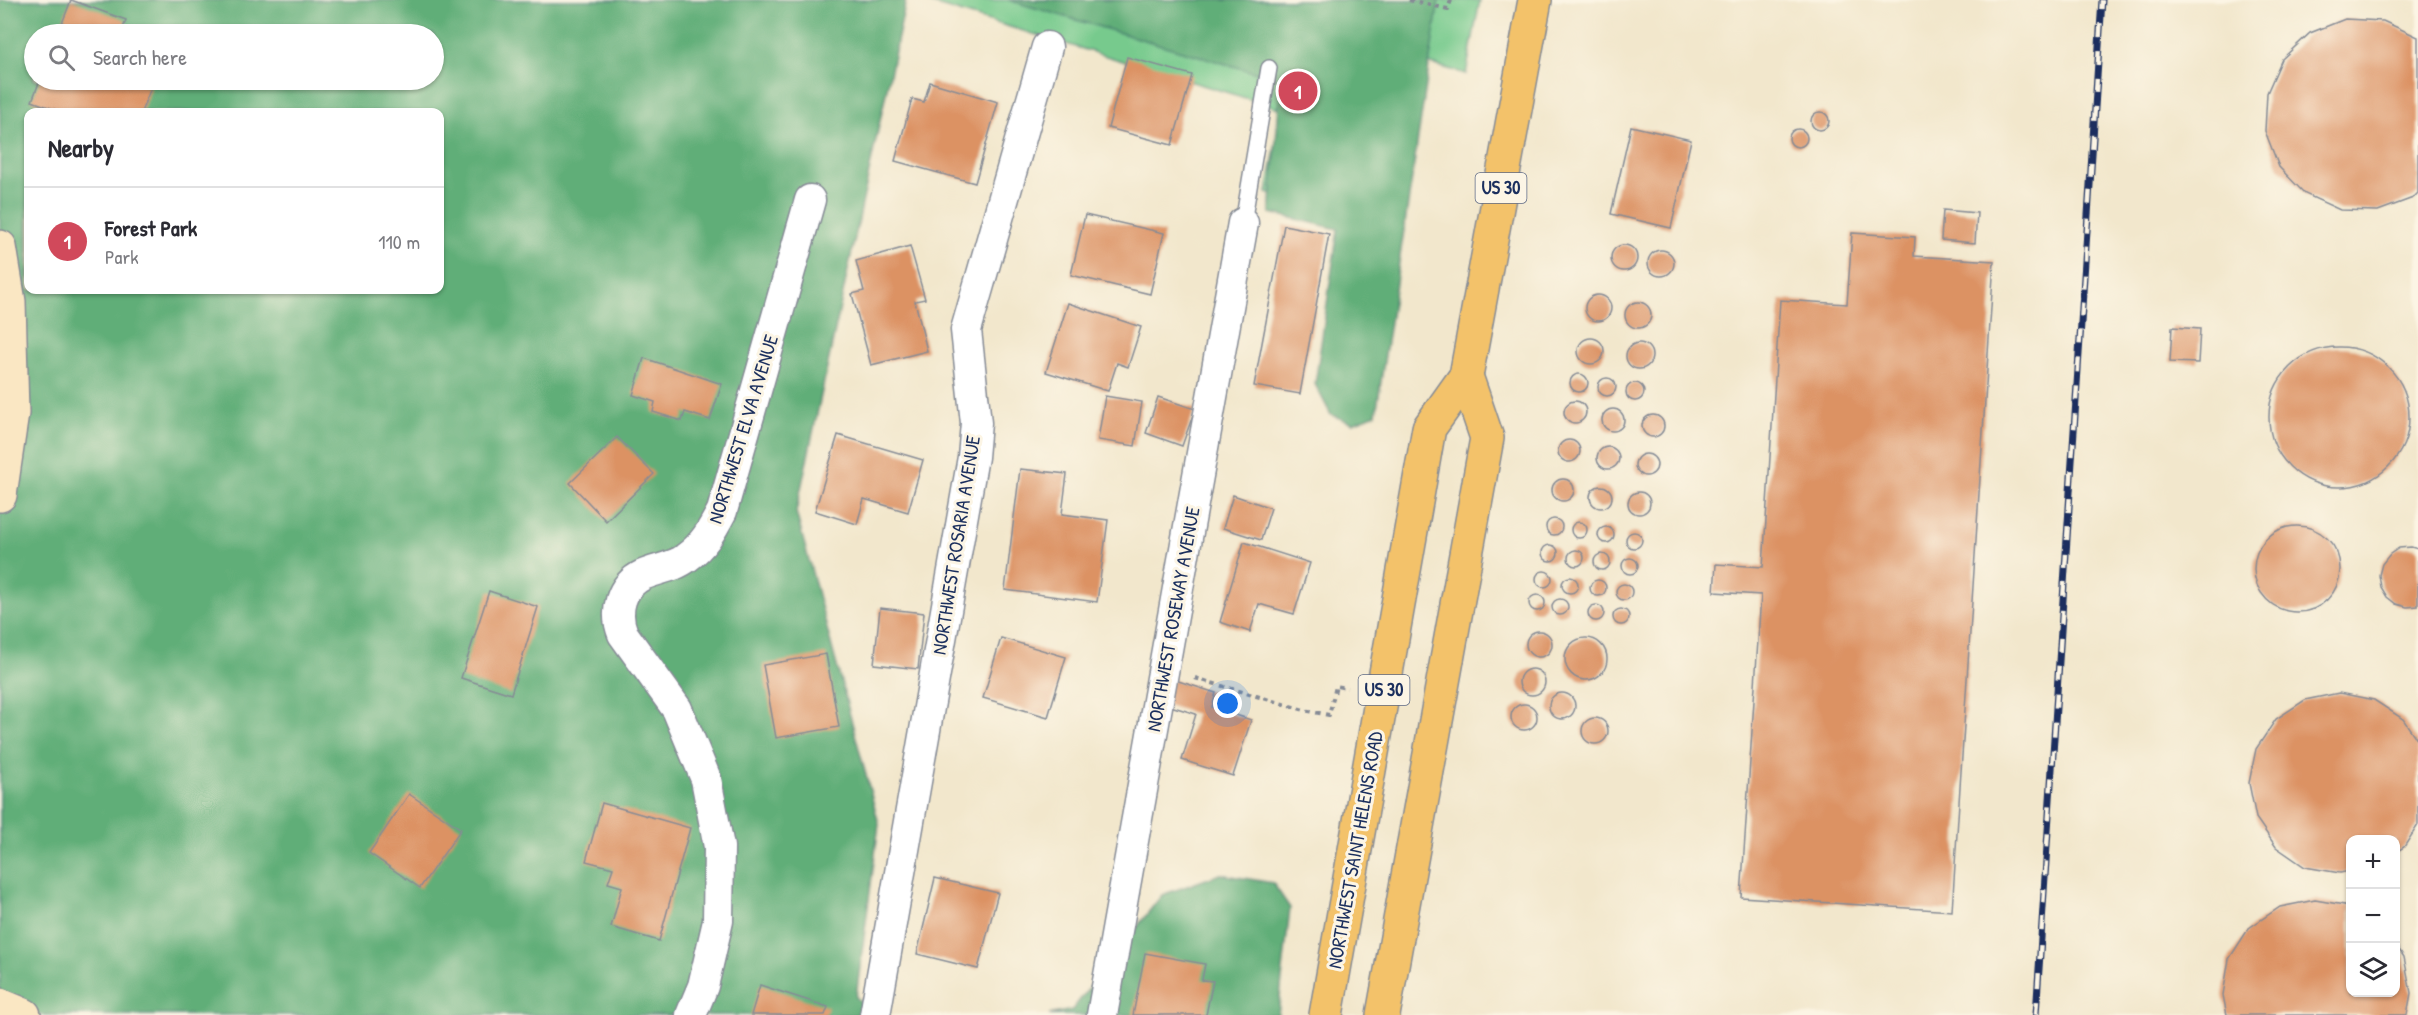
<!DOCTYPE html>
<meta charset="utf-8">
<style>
body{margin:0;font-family:"Patrick Hand",sans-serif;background:#f2f2f3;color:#2b2b33}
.controls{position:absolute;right:18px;bottom:18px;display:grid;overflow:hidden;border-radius:12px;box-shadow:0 2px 4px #0004}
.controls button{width:54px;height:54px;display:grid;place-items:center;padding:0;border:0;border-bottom:2px solid #e1e1e2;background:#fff;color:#2b2b33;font:30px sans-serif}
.you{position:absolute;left:1228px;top:704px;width:21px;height:21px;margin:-15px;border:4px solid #fff;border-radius:50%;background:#1a73e8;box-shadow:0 0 0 9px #1a73e833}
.badge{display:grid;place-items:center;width:39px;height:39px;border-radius:50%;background:#d1495b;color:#fff;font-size:20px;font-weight:700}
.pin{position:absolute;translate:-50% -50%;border:3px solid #fff;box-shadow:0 2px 6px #0006}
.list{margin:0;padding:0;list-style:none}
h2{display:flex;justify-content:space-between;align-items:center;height:78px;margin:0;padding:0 24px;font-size:26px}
h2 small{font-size:20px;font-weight:400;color:#7c7c81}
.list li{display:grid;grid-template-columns:39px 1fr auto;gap:18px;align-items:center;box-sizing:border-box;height:108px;padding:0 24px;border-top:2px solid #e1e1e2}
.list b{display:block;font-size:22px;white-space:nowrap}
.list p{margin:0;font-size:20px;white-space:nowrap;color:#7c7c81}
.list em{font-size:20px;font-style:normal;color:#7c7c81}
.icon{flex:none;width:33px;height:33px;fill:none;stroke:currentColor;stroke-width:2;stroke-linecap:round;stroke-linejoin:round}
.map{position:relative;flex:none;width:2418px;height:1015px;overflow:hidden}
.search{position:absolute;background:#fff;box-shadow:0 2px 4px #0004;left:24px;top:24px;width:420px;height:66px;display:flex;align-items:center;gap:15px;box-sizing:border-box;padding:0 21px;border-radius:33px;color:#7c7c81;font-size:22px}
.panel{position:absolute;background:#fff;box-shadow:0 2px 4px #0004;left:24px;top:108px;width:420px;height:186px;border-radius:12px}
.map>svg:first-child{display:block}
.green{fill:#77ca8d;stroke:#497c76;stroke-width:1.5}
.forest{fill:#61ae78;stroke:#3e6e6b;stroke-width:1.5;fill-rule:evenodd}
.building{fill:#dc9264}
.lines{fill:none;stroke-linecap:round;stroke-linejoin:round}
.lane-casing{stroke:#868b95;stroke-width:18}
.street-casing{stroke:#868b95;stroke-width:33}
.secondary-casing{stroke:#868b95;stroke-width:36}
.highway-casing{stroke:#868b95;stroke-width:36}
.path{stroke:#868b95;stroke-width:4;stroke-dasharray:4.5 4.5;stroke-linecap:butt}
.lane{stroke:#fff;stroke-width:15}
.street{stroke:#fff;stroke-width:30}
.secondary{stroke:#fae7c3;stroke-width:33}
.highway{stroke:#f3c26a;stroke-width:33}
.rail-casing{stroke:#1b2f5e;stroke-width:7}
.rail{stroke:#fcf5e5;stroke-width:4.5;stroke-dasharray:14;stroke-linecap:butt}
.labels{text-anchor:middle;stroke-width:6;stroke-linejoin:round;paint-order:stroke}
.shield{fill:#fcf5e5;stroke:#5e6a86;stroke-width:1.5}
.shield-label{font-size:18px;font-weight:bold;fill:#1b2f5e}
.street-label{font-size:20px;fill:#1b2f5e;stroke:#fcf5e5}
</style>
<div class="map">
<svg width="2418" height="1015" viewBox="0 0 2418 1015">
<rect width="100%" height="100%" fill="#fcf5e5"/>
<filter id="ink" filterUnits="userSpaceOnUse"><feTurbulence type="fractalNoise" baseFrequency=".0167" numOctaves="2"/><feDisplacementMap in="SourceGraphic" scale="12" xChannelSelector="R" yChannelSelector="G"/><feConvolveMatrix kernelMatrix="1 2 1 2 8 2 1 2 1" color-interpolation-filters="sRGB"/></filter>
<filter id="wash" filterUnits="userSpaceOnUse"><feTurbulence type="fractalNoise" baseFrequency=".008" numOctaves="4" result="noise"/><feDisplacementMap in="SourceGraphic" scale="24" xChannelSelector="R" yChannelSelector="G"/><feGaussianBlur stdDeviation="1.35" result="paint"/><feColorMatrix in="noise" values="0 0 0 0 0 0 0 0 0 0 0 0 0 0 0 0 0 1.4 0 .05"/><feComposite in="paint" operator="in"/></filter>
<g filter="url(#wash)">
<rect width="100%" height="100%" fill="#f2e7cc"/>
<path class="green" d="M 920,0 L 1480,0 L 1466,74 L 1383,50 L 1334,214 L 1267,193 L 1282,109 Z"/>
<g class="forest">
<path d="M 0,0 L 906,0 L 796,512 L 879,824 L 856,997 L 875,1015 L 0,1015 ZM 34,34 L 434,34 L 434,80 L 34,80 ZM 28,112 L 440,112 L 440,290 L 28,290 Z"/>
<path d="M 1008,0 L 1439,0 L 1376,414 L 1353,423 L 1331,415 L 1315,384 L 1338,229 L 1270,213 L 1281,80 Z"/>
<path d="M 1220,874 L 1273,883 L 1290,908 L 1278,1015 L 1049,1015 L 1072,1010 L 1162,895 Z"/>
</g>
<g id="blocks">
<g class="building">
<path d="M 71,0 L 126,20 L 121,34 L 58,34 Z"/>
<path d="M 2345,19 L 2383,21 L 2418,37 L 2418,193 L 2413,198 L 2378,211 L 2340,210 L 2305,194 L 2279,167 L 2265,131 L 2267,93 L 2282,59 L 2310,33 Z"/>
<path d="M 1127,57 L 1192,75 L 1172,145 L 1108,128 Z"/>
<path d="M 40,80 L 128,80 L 151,88 L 141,112 L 62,112 L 32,101 Z"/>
<path d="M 930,82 L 998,102 L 975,183 L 895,161 L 912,99 L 924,102 Z"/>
<circle cx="1820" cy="121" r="9"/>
<path d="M 1631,126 L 1691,140 L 1671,228 L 1611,214 Z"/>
<circle cx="1798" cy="138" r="9"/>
<path d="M 1943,210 L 1977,213 L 1975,243 L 1941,240 Z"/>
<path d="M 1085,215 L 1164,233 L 1150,294 L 1071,275 Z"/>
<path d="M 1284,225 L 1329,234 L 1300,394 L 1254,386 Z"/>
<path d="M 1852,233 L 1915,237 L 1914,256 L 1994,261 L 1952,911 L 1741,897 L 1761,595 L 1714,592 L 1716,564 L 1763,567 L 1780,300 L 1847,304 Z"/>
<circle cx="1624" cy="258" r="13"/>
<path d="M 910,246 L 925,299 L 915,301 L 927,351 L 871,365 L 852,294 L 864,291 L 856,261 Z"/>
<circle cx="1661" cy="263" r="13"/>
<circle cx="1598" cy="308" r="13"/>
<circle cx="1638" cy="315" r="13"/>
<path d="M 1068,303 L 1141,327 L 1128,367 L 1117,363 L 1108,391 L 1046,372 Z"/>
<path d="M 2172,327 L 2200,329 L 2198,363 L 2170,362 Z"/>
<circle cx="1591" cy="351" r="13"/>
<circle cx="1639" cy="356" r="13"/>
<circle cx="2339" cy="417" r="70"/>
<path d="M 644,358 L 722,384 L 710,420 L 685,412 L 682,421 L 653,412 L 655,402 L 633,395 Z"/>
<circle cx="1579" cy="383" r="9"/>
<circle cx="1607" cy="387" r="9"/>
<circle cx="1635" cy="392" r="9"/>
<path d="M 1105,396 L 1142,402 L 1135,446 L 1098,440 Z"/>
<path d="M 1158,397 L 1195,409 L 1182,446 L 1146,433 Z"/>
<circle cx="1575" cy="412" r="11"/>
<circle cx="1613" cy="420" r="11"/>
<circle cx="1653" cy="426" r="11"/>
<path d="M 838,435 L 923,460 L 908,512 L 864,499 L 857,524 L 815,511 Z"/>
<path d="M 617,437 L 654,474 L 606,521 L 570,483 Z"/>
<circle cx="1569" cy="451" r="11"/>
<circle cx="1608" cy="458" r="11"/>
<circle cx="1646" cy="465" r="11"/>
<path d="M 1020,469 L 1067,474 L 1062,514 L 1108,520 L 1097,602 L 1005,590 Z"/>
<circle cx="1563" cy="490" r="11"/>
<circle cx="1601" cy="497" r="11"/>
<circle cx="1639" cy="503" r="11"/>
<path d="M 1233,495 L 1271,508 L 1261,540 L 1223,528 Z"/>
<circle cx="1554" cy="527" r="8"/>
<circle cx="1579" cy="530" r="8"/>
<circle cx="2297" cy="569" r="43"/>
<circle cx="1606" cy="535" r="8"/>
<circle cx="1634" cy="540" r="8"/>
<path d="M 1244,542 L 1310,563 L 1294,614 L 1259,604 L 1250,632 L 1220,622 Z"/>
<circle cx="1550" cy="553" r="8"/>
<path d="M 2411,547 L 2418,549 L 2418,606 L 2407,607 L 2396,604 L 2387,597 L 2381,587 L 2379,575 L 2382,564 L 2390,554 L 2399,548 Z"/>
<circle cx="1576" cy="558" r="8"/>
<circle cx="1602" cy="562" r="8"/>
<circle cx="1630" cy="566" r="8"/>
<circle cx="1544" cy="579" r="8"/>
<circle cx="1570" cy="585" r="8"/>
<circle cx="1598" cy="588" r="8"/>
<circle cx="1624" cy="592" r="8"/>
<path d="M 489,591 L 538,607 L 511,694 L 461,678 Z"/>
<circle cx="1537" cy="603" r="8"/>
<circle cx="1560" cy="607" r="8"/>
<circle cx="1596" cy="613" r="8"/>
<path d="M 880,608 L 924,613 L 918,669 L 874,664 Z"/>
<circle cx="1621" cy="617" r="8"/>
<circle cx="1539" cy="644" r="13"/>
<circle cx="1586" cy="659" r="21"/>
<path d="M 1001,638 L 1066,657 L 1048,717 L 983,698 Z"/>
<path d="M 826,654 L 839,727 L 776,738 L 763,665 Z"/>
<circle cx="1532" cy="682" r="13"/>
<path d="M 1172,679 L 1216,693 L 1212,707 L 1251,720 L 1233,776 L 1182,760 L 1196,714 L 1164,704 Z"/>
<circle cx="1562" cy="706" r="13"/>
<path d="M 2339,693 L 2374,700 L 2403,719 L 2418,741 L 2418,825 L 2404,847 L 2396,852 L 2396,840 L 2350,840 L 2350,871 L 2340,873 L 2305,867 L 2276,847 L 2256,818 L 2249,783 L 2256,749 L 2276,719 L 2305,700 Z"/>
<circle cx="1524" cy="717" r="13"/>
<circle cx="1595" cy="731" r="13"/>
<path d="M 409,794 L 461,829 L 420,888 L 369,853 Z"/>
<path d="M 602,803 L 690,828 L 659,941 L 611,927 L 622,887 L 608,883 L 613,868 L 586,861 Z"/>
<path d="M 935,878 L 998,893 L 978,969 L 917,954 Z"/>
<path d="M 2315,900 L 2350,906 L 2350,992 L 2396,992 L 2396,945 L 2404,957 L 2411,993 L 2407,1015 L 2227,1015 L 2223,995 L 2229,959 L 2249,928 L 2280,907 Z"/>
<path d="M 1145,953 L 1205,964 L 1202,980 L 1213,981 L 1206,1015 L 1133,1015 Z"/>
<path d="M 760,985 L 828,1007 L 825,1015 L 751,1015 Z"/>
</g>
</g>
</g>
<g filter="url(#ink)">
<use href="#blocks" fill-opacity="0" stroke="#868b95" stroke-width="1.5"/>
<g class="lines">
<defs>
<path id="lane" d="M 1243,223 L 1269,68"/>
<g id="street">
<path d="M 691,1015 L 703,986 L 718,921 L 719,847 L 706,779 L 677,709 L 623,634 C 614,612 620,586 643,575 C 656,569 675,567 686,558 C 704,545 712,530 722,511 L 810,200"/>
<path d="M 875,1015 L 973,457 L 976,423 L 966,330 L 1047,47"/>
<path d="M 1102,1015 L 1243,223"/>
</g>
<g id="secondary">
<path d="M 0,247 L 9,302 L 12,413 L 0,495"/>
<path d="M 0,1005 L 24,1015"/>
</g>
<g id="highway">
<path d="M 1326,1015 L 1429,428 L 1466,376 L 1535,0"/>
<path d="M 1383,1015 L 1487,438 L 1466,376"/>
</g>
</defs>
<use href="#lane" class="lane-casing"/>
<use href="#street" class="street-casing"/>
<use href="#secondary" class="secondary-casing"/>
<use href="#highway" class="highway-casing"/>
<g class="path">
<path d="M 1409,0 L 1448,9 L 1451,0"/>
<path d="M 1195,678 L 1304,710 L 1329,715 L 1336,686 L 1347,688"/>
</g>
<use href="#lane" class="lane"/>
<use href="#street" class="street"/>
<use href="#secondary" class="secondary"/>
<use href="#highway" class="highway"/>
<defs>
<path id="rail" d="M 2036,1015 L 2102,0"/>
</defs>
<use href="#rail" class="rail-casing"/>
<use href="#rail" class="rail"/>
</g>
</g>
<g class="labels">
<g class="shield">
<rect x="1475.5" y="173" width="51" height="30" rx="4.5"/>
<rect x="1358.5" y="675" width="51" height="30" rx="4.5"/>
</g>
<g class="shield-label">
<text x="1501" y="194">US 30</text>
<text x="1384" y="696">US 30</text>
</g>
<g class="street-label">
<text transform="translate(743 429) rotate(-73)" y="7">NORTHWEST ELVA AVENUE</text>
<text transform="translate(956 545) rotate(-81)" y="7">NORTHWEST ROSARIA AVENUE</text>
<text transform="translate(1173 619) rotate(-80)" y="7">NORTHWEST ROSEWAY AVENUE</text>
<text transform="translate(1355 850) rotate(-80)" y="7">NORTHWEST SAINT HELENS ROAD</text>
</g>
</g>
</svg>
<div class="controls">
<button>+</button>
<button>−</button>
<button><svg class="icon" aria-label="layers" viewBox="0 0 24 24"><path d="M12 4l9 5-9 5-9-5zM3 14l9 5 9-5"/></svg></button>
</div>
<div class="you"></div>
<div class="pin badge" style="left:1298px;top:91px">1</div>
<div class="search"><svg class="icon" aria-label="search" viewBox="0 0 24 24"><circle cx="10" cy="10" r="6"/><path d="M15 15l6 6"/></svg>Search here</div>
<section class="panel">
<h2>Nearby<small></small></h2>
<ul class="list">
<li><span class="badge">1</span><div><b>Forest Park</b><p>Park</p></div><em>110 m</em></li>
</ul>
</section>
</div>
